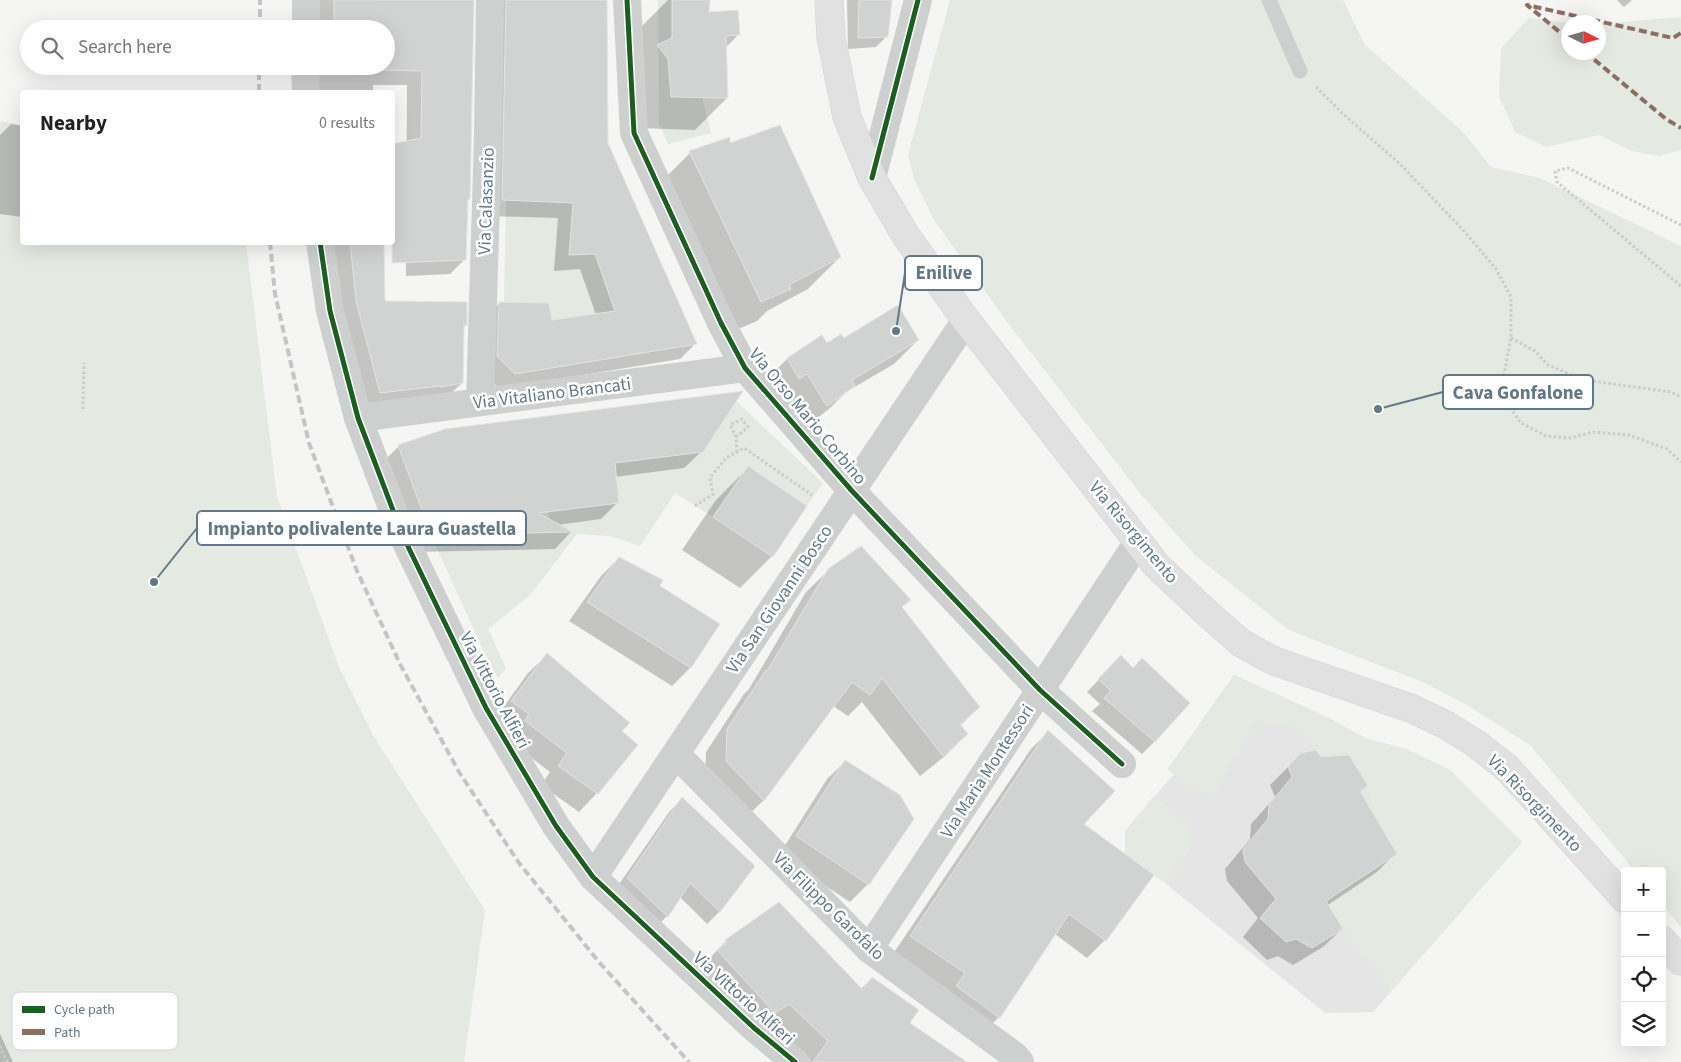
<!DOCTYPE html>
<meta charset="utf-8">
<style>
body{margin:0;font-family:"Source Sans 3",sans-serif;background:#f6f6f6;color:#202124}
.controls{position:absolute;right:15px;bottom:15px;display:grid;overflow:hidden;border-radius:5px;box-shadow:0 5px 20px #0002}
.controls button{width:45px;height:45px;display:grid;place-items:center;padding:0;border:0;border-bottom:1px solid #e0e0e0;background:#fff;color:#202124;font:25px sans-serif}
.compass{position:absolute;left:1561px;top:15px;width:45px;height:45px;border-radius:50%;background:#fff;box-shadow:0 5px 20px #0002;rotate:95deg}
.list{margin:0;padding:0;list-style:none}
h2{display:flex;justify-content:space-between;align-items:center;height:65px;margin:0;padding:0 20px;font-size:21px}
h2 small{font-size:16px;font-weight:400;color:#757577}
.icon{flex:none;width:28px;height:28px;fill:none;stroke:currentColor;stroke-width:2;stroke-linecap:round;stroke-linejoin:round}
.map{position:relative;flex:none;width:1681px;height:1062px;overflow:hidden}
.search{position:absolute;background:#fff;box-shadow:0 5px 20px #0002;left:20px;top:20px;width:375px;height:55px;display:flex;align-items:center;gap:12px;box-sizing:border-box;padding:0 18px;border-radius:28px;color:#757577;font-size:19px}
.panel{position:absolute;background:#fff;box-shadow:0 5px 20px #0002;left:20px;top:90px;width:375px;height:155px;border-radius:5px}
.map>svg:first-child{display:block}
.built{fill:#e4e5e4}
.green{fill:#e4e9e1}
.shadow{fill:#0003}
.building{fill:#d1d2d2;stroke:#e4e4e3}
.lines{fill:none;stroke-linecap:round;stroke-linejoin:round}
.secondary-casing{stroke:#d0d2d3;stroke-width:29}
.path{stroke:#cbcccd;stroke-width:3;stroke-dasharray:2.5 2.5;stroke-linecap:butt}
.service{stroke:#ced0d0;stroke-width:15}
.minor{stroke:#ced0d0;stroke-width:28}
.secondary{stroke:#e1e1e2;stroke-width:28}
.rail{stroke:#c4c5c6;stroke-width:4;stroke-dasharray:8 4;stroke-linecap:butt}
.quiet{stroke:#8d6e63;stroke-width:4;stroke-dasharray:8 4;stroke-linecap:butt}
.cycleway-casing{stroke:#fff;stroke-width:8}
.cycleway{stroke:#1b5e20;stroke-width:5}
.labels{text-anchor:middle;stroke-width:5;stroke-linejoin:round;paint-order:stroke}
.street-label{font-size:18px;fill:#627886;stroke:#fff}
.key{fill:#fff;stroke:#d0d6db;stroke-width:1}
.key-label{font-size:14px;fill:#627886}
.leader{fill:none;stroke:#627886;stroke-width:2}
.callout-dot{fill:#627886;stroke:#fff;stroke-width:2}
.callout{fill:#fff;stroke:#627886;stroke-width:2}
.callout-label{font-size:19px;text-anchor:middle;font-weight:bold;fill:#627886}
</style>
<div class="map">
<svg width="1681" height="1062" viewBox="0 0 1681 1062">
<rect width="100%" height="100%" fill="#f5f5f3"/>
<path class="built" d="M 1234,675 L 1329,718 L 1367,739 L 1406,749 L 1450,770 L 1522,842 L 1373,1012 L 1325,1013 L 1165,883 L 1125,853 L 1125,831 L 1174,774 L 1168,769 Z"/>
<g class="green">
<path d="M 658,0 L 672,0 L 672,38 L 664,42 L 661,50 L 668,59 L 671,96 L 702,97 L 711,133 L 668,144 L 659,124 Z"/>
<path d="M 950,0 L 1343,0 L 1365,45 L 1462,131 L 1491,167 L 1540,178 L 1681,246 L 1681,927 L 1662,904 L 1662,871 L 1635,871 L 1530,745 L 1467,705 L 1425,683 L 1289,630 L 1196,556 L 1144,498 L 1005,319 L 934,220 L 914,179 L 908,155 Z"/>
<path d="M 1681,17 L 1681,150 L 1659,156 L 1632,151 L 1599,135 L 1546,147 L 1515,132 L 1499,96 L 1501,48 L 1529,18 L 1568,23 L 1568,52 L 1598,52 L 1599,24 Z"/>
<path d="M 0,121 L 22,125 L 22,242 L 246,243 L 277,497 L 339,667 L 374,737 L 485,910 L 464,1062 L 0,1062 Z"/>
<path d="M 506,200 L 573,202 L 569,255 L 595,254 L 609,295 L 666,274 L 671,286 L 619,312 L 552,320 L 549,303 L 504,302 Z"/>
<path d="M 736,401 L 823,483 L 807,506 L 748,467 L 713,517 L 675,493 L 640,546 L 610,536 L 577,534 L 530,595 L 488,629 L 506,668 L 498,678 L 488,661 L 431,535 L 550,533 L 546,475 L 573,508 L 619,503 L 615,463 Z"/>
<path d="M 1234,675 L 1329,718 L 1367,739 L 1406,749 L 1450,770 L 1522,842 L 1391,991 L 1343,929 L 1326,901 L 1371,810 L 1368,786 L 1321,757 L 1296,727 L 1256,721 L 1212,796 L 1196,792 L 1168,769 Z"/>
<path d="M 1154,796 L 1189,823 L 1189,852 L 1165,883 L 1125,853 L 1125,831 Z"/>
</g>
<g class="shadow">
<path d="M 320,0 L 473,0 L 469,199 L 467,201 L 465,259 L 450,274 L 406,276 L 407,85 L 373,85 L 373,92 L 319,92 L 319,66 L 386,66 L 386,29 L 319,29 Z"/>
<path d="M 482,0 L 606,0 L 607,143 L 695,344 L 680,359 L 499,389 L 482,372 L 483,319 L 499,304 L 551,322 L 596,315 L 580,269 L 554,271 L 558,218 L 487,216 Z"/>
<path d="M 668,0 L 708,0 L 708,13 L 738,35 L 725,48 L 727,98 L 695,130 L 639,128 L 640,28 Z"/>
<path d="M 847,0 L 891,0 L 887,36 L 876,47 L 848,49 Z"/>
<path d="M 1617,0 L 1632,0 L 1624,7 Z"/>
<path d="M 11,124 L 22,126 L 22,217 L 0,214 L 0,135 Z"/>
<path d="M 729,144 L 840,257 L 808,289 L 767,311 L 757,321 L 729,333 L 658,185 L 690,153 Z"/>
<path d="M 333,242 L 379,242 L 383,302 L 466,303 L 465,326 L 463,328 L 462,383 L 446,398 L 365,407 L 341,317 Z"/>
<path d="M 822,336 L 826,345 L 843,340 L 918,340 L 894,364 L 846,392 L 829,409 L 803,429 L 763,383 L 787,359 Z"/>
<path d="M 399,446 L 702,451 L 684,468 L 615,477 L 618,502 L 601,519 L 557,525 L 571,532 L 555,549 L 414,552 L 382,463 Z"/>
<path d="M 748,468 L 772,556 L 740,588 L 682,550 L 716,500 Z"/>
<path d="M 619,558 L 658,586 L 719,624 L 690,668 L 672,686 L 569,621 L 601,576 Z"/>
<path d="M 829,570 L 909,600 L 901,608 L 979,707 L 960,726 L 967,734 L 945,756 L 920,776 L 862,702 L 848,716 L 833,706 L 763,801 L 741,822 L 705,783 L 706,752 L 744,694 L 749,689 L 806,592 Z"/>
<path d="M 547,655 L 621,731 L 597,793 L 579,812 L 541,785 L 550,772 L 508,740 L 494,720 L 528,673 Z"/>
<path d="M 1109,669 L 1155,741 L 1142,754 L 1092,711 L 1100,704 L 1087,692 Z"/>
<path d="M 1048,732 L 1082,825 L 1152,875 L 1105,940 L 1087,958 L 1055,934 L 999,1017 L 982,1034 L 939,1004 L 949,990 L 893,954 L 1031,749 Z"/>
<path d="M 1321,758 L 1366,786 L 1359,793 L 1395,854 L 1377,872 L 1328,905 L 1342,929 L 1323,947 L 1293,965 L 1278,956 L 1267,960 L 1243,937 L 1258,918 L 1227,881 L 1225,869 L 1250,839 L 1251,824 L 1275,797 L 1270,785 L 1289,766 Z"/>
<path d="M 846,761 L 868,884 L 850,902 L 779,855 L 827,779 Z"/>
<path d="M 682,799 L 753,866 L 719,912 L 707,924 L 680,897 L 667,916 L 655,928 L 615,890 L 670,811 Z"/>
<path d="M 726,941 L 861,989 L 872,978 L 908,1023 L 965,1062 L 809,1062 L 810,1060 L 770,1022 L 756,1030 L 699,969 Z"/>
<path d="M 0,1034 L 13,1062 L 0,1062 Z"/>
</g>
<g class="building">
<path d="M 334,0 L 474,0 L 470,199 L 468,199 L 466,260 L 392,263 L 392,144 L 421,138 L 422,71 L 334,69 L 334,66 L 386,66 L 386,29 L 334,29 Z"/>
<path d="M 506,0 L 607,0 L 608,143 L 697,344 L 515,374 L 497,356 L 499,302 L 549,303 L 552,320 L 615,311 L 595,254 L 569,255 L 573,203 L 502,200 Z"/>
<path d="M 672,0 L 710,0 L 709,12 L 738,10 L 740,35 L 726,36 L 728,98 L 671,97 L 668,59 L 657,45 L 672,38 Z"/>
<path d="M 859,0 L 892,0 L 888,37 L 858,38 Z"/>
<path d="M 780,125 L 841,257 L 789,285 L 791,289 L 761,302 L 689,151 L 730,137 L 730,143 Z"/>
<path d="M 350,242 L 384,242 L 385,301 L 467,302 L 467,326 L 464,324 L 463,383 L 440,387 L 440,386 L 380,393 L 356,301 Z"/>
<path d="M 898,305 L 919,340 L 852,380 L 855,386 L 827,406 L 807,374 L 799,379 L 787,358 L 822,335 L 827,343 L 841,334 L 844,338 Z"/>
<path d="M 743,391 L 703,452 L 615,463 L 619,503 L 538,513 L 573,532 L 431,535 L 398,445 L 445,429 Z"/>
<path d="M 748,466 L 807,506 L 773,557 L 713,517 Z"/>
<path d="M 861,546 L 911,600 L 902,607 L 980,707 L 960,724 L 968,734 L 943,756 L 882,678 L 870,695 L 852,682 L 764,801 L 726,761 L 727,729 L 766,670 L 767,671 L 828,569 Z"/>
<path d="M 619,557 L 663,580 L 660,586 L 720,624 L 691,668 L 587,602 Z"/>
<path d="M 547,653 L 630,723 L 622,731 L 638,745 L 598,794 L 558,766 L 567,753 L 525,721 L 529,714 L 511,701 Z"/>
<path d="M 1121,655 L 1133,668 L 1142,658 L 1190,703 L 1155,742 L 1104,698 L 1111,691 L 1098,679 Z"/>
<path d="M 1048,730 L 1115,791 L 1084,824 L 1154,875 L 1106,941 L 1069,914 L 1000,1018 L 956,986 L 965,973 L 910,936 Z"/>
<path d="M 1316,750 L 1321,757 L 1349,755 L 1368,786 L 1360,791 L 1397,854 L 1326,901 L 1343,929 L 1312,948 L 1296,939 L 1286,942 L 1260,918 L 1276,899 L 1245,862 L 1243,849 L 1268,819 L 1269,805 L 1292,777 L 1288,766 L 1301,753 Z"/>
<path d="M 845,760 L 900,795 L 914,819 L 869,885 L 796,836 Z"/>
<path d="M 682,797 L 755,866 L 720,912 L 690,883 L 668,917 L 627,878 Z"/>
<path d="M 779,902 L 863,990 L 872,977 L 919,1010 L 910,1023 L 967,1062 L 813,1062 L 828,1041 L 789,1004 L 775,1013 L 717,950 L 727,942 L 725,940 Z"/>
</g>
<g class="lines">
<defs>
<g id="secondary">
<path d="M 829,0 L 831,37 L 847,117 L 872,178 L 906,236 L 966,320 L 1157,566 L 1207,613 L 1241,643 L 1274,661 L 1413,709 L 1446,725 L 1475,743 L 1507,768 L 1625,899"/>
<path d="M 1662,940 L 1681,961"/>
</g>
</defs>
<use href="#secondary" class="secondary-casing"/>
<g class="path">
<path d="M 1316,87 L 1343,114 L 1400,164 L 1464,231 L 1496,269 L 1511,297 L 1511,338 L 1504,374 L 1508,405 L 1521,423 L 1546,436 L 1570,438 L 1593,432 L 1629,435 L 1667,449 L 1681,462"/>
<path d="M 1681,225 L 1568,168 L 1555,171 L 1557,182 L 1681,286"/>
<path d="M 1511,338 L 1535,351 L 1548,365 L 1584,380 L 1671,392 L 1681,397"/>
<path d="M 83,409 L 84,363"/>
<path d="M 736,437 L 748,427 L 742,419 L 730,425 L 736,437 L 737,452"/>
<path d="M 695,506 L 713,494 L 710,478 L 726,458 L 744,448 L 812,495"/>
<path d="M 0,1046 L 7,1062"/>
</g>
<path class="service" d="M 1269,0 L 1300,71"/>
<g class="minor">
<path d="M 627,0 L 634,133 L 721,323 L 745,368 L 852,491 L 1040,690 L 1122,764"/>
<path d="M 306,29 L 306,0"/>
<path d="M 305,66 L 306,92"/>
<path d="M 872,178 L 918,0"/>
<path d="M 320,242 L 330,311 L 358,418 L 402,534 L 486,708 L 556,826 L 593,877 L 753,1027 L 795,1062"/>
<path d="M 480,402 L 488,136 L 490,0"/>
<path d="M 358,418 L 745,368"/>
<path d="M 676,754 L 869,949 L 1015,1056 L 1020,1062"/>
<path d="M 593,877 L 966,320"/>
<path d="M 869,949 L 1138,542"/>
</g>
<use href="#secondary" class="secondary"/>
<g class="rail">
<path d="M 260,29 L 260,0"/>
<path d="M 259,92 L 259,66"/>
<path d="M 270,242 L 275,294 L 309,443 L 357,571 L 400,664 L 459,772 L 519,863 L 599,962 L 689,1062"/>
</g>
<g class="quiet">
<path d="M 1568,39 L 1527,5 L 1673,38 L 1681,33"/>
<path d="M 1585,52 L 1666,119 L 1681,128"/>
</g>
<defs>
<g id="cycleway">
<path d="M 627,0 L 634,133 L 721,323 L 745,368 L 852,491 L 1040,690 L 1122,764"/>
<path d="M 872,178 L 918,0"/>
<path d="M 320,242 L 330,311 L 358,418 L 402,534 L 486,708 L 556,826 L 593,877 L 753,1027 L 795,1062"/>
</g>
</defs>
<use href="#cycleway" class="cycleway-casing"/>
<use href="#cycleway" class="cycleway"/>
</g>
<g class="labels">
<g class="street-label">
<text transform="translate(486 201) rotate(-88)" y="6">Via Calasanzio</text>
<text transform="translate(552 393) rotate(-7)" y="6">Via Vitaliano Brancati</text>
<text transform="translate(808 416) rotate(50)" y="6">Via Orso Mario Corbino</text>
<text transform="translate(1134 532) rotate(50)" y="6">Via Risorgimento</text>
<text transform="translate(779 599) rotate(-56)" y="6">Via San Giovanni Bosco</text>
<text transform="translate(495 690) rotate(62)" y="6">Via Vittorio Alfieri</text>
<text transform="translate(987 771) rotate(-57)" y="6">Via Maria Montessori</text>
<text transform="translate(1535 803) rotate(46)" y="6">Via Risorgimento</text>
<text transform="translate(829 906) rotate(44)" y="6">Via Filippo Garofalo</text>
<text transform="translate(744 998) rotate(42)" y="6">Via Vittorio Alfieri</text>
</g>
</g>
<rect x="12" y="992" width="166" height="58" rx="8" class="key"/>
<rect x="22" y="1006" width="23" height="7" fill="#1b5e20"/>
<rect x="22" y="1029" width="23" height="6" fill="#8d6e63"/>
<g class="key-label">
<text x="54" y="1014">Cycle path</text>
<text x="54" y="1037">Path</text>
</g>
<path class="leader" d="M896 331L905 273M1378 409L1443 392M154 582L197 528"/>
<g class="callout-dot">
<circle cx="896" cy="331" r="5"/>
<circle cx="1378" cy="409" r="5"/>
<circle cx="154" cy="582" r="5"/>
</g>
<g class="callout">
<rect x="905" y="256" width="77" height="34" rx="5"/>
<rect x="1443" y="375" width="150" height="34" rx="5"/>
<rect x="197" y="511" width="329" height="34" rx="5"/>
</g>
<g class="callout-label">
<text x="944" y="279">Enilive</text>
<text x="1518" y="399">Cava Gonfalone</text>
<text x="362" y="535">Impianto polivalente Laura Guastella</text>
</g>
</svg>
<div class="controls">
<button>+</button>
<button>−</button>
<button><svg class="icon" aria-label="locate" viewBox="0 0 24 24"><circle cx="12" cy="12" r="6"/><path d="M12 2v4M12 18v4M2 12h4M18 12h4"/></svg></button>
<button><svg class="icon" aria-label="layers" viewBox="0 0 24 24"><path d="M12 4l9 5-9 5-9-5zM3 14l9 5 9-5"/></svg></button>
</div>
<svg class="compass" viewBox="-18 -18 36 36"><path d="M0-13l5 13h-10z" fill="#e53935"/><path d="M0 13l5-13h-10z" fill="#757577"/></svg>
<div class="search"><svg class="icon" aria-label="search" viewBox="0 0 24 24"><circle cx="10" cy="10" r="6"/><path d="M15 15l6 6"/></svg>Search here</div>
<section class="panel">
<h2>Nearby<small>0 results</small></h2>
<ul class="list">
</ul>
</section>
</div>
